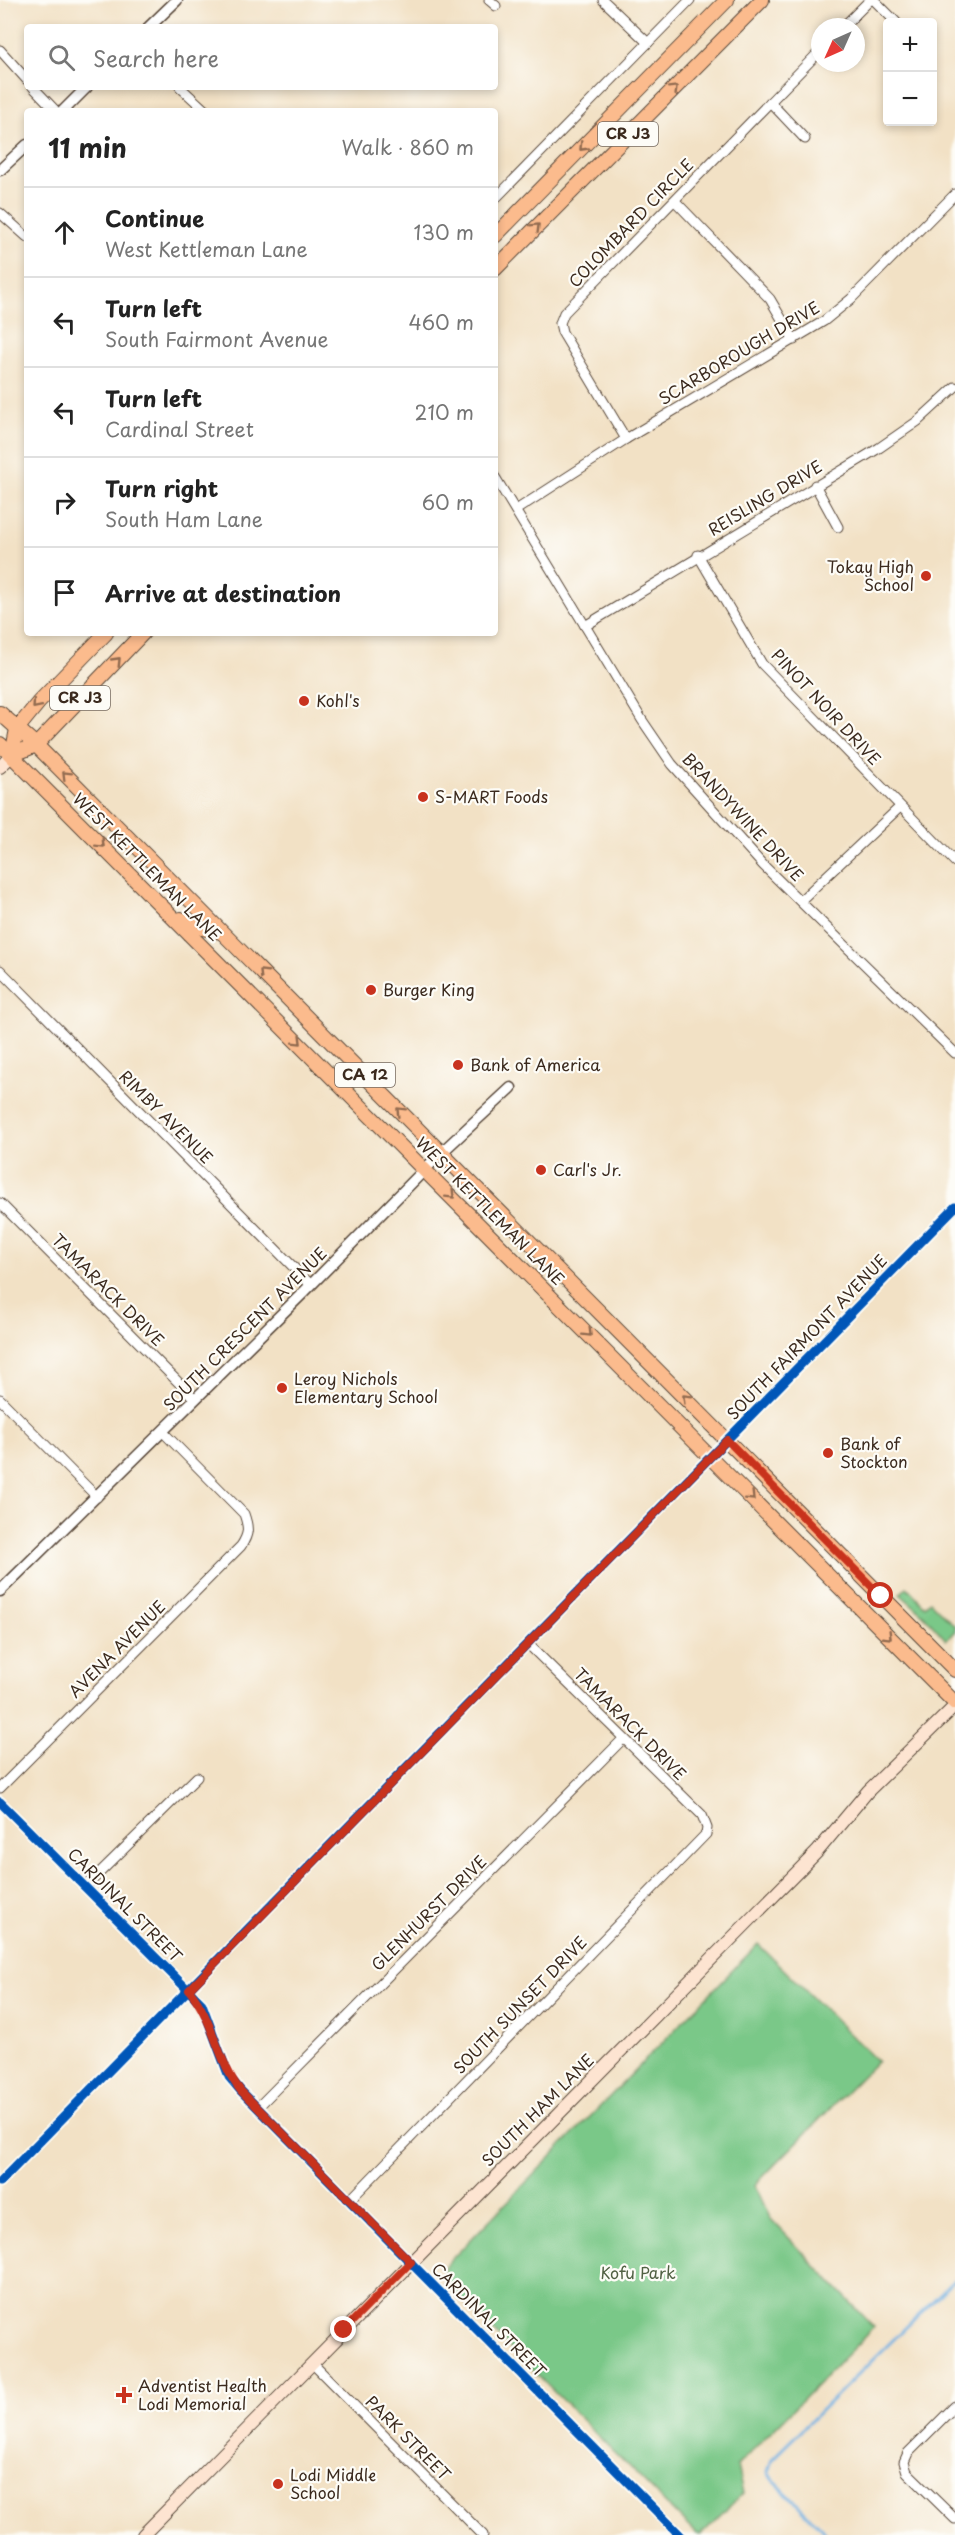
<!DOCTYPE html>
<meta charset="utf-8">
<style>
body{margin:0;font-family:"Playpen Sans",sans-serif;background:#f2f2f2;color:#222}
.controls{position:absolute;right:18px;top:18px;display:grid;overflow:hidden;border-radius:6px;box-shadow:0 3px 9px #0003}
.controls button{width:54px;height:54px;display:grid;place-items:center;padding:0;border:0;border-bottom:2px solid #e0e0e0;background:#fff;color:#222;font:30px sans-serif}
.compass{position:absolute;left:811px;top:18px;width:54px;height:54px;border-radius:50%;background:#fff;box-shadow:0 3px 9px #0003;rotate:225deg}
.stop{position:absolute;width:18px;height:18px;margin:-14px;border:4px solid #c8321e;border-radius:50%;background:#fff}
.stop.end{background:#c8321e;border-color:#fff;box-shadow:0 2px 6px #0008}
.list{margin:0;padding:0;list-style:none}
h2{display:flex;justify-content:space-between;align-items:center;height:78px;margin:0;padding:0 24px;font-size:26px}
h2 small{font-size:20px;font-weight:400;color:#767676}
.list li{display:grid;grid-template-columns:39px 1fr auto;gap:18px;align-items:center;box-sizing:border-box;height:90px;padding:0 24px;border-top:2px solid #e0e0e0}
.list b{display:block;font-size:22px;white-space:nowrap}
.list p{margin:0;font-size:20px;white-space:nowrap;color:#767676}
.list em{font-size:20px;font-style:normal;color:#767676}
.icon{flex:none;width:33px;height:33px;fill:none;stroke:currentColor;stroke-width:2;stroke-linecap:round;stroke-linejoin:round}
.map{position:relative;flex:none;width:955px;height:2535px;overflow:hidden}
.search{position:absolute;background:#fff;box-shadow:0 3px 9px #0003;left:24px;top:24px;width:474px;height:66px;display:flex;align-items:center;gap:15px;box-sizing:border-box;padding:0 21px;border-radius:6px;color:#767676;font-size:22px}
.panel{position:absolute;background:#fff;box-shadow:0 3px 9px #0003;left:24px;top:108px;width:474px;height:528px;border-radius:6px}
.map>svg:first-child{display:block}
.green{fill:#7ac888;stroke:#5a7953;stroke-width:1.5}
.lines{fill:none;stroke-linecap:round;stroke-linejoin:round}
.stream{stroke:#6cade0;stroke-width:3}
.minor-casing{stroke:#564537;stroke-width:11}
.tertiary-casing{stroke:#564537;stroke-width:13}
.secondary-casing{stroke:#564537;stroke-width:14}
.primary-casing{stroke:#564537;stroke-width:16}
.minor{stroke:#fff;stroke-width:9}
.tertiary{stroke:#fff;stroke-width:10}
.secondary{stroke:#fde4d1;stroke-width:12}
.primary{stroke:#fbbb8d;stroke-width:14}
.cycleway-casing{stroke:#fdfcf7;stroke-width:13}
.cycleway{stroke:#0057b8;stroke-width:9}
.oneway{stroke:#916b50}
.route{stroke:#c8321e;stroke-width:8}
.poi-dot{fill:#c8321e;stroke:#fdfcf7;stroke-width:2}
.labels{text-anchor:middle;stroke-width:4.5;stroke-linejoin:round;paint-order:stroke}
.shield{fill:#fdfcf7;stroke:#75695f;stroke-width:1.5}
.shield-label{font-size:15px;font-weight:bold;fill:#3b2a1e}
.street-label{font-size:16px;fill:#3b2a1e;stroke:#fdfcf7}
.poi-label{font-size:16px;fill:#3b2a1e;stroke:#fdfcf7;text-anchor:start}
.park-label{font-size:16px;fill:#516143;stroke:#fdfcf7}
</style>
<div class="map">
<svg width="955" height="2535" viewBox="0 0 955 2535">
<rect width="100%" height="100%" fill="#fdfcf7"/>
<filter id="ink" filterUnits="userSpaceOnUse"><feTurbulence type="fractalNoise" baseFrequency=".0167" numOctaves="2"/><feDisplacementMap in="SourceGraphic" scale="12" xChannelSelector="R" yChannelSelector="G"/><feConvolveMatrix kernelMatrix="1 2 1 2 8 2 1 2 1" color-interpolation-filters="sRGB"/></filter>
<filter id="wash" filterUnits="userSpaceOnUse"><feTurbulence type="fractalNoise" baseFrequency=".008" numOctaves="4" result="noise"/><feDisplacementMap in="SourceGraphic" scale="24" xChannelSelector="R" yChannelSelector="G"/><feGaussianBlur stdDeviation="1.35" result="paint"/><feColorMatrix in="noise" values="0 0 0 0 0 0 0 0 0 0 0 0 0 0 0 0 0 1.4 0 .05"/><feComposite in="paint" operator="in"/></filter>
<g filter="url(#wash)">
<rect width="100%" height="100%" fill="#f2e1c5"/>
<g class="green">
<path d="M 907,1587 L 925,1606 L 930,1601 L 955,1626 L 955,1631 L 946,1640 L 924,1615 L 900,1594 Z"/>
<path d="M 758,1944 L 877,2061 L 755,2185 L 770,2218 L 874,2327 L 737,2466 L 743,2493 L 701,2535 L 697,2535 L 446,2284 L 444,2267 Z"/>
</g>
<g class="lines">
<path class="stream" d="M 828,2535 L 772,2479 L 768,2472 L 772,2459 L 955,2279"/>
</g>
</g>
<g filter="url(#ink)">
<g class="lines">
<defs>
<g id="minor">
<path d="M 489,0 L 496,6"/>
<path d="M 603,0 L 648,43"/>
<path d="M 874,0 L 896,22"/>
<path d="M 843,27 L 870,0"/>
<path d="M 0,50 L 27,80"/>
<path d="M 33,87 L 56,111"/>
<path d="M 180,87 L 206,111"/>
<path d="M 770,102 L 805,139"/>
<path d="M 495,199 L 690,0"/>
<path d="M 675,201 L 770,299 L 794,340"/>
<path d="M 0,213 L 27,237"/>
<path d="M 626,439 L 562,332 L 560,323 L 564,313 L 820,51"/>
<path d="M 495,477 L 642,720 L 672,764 L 763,865 L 955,1053"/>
<path d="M 815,485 L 838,527"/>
<path d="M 516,510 L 626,439 L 824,321 L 851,299 L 955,194"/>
<path d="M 698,555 L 762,664 L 955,862"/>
<path d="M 585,626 L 879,448 L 918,421 L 955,387"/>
<path d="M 801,900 L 900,807"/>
<path d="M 0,970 L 311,1285"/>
<path d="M 0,1203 L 195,1399"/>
<path d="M 0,1399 L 97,1497"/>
<path d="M 0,1788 L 241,1546 C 249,1534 249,1528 244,1514 L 163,1432"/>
<path d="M 0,1802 L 202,2004 L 229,2077 L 241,2091 L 680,2535"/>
<path d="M 85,1887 L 197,1777"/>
<path d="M 257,2108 L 623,1739"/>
<path d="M 0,2182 L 955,1207"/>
<path d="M 349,2201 L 706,1834 L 707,1828 L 702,1815 L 528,1644"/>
<path d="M 312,2363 L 483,2535"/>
<path d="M 955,2406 L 908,2453 L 904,2462 L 907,2472 L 955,2519"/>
</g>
<g id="tertiary">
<path d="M 149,27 L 177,0"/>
<path d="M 63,111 L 87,87"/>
<path d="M 0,170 L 27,145"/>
<path d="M 0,1591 L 303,1293 L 442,1152 L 511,1088"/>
</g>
<g id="secondary">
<path d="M 0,767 L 12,755"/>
<path d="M 143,2535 L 817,1852 L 868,1791 L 955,1706"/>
</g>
<g id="primary">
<path d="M 495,236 L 727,0"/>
<path d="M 495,269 L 762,0"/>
<path d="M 0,713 L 36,745 L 955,1670"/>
<path d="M 0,744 L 955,1703"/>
<path d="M 12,755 L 36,745 L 143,633"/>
<path d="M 12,755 L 17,729 L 39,702 L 106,633"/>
<path d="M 181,919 L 197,927 L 221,932"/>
</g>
</defs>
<use href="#minor" class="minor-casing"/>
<use href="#tertiary" class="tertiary-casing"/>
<use href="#secondary" class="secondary-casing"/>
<use href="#primary" class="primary-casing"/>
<use href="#minor" class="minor"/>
<use href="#tertiary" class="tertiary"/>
<use href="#secondary" class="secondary"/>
<use href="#primary" class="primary"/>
<defs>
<g id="cycleway">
<path d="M 0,1802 L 202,2004 L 229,2077 L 241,2091 L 680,2535"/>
<path d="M 0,2182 L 955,1207"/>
</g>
</defs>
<use href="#cycleway" class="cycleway-casing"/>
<use href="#cycleway" class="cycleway"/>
</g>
<defs><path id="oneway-chevron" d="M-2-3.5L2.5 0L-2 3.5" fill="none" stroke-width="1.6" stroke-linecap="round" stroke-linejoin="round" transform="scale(1.5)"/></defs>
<g class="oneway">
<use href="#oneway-chevron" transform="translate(674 89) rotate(-45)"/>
<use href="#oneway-chevron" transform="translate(583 147) rotate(134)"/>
<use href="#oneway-chevron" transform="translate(536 227) rotate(-45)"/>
<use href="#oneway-chevron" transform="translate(117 661) rotate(-46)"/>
<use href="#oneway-chevron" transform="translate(36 705) rotate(131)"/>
<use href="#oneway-chevron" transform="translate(66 775) rotate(-135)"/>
<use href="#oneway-chevron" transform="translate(101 844) rotate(45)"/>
<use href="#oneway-chevron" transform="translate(263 973) rotate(-135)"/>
<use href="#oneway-chevron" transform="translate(298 1041) rotate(45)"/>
<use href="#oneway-chevron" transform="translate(400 1111) rotate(-135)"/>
<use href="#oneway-chevron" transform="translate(451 1195) rotate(45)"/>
<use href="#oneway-chevron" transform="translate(588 1333) rotate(45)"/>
<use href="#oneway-chevron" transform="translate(686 1398) rotate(-135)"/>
<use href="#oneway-chevron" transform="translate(751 1497) rotate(45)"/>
<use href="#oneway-chevron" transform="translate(888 1636) rotate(45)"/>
</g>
</g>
<g class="lines" filter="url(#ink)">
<path class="route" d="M 344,2330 L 411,2262 L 241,2091 C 217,2061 215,2022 189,1990 L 727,1440 L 881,1596"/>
</g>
<g class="poi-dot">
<circle cx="926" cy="576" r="6"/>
<circle cx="304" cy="701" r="6"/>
<circle cx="423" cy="797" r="6"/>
<circle cx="371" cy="990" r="6"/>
<circle cx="458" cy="1065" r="6"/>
<circle cx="541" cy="1170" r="6"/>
<circle cx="282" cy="1388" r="6"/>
<circle cx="828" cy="1453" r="6"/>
<path d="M121 2386h6v6h6v6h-6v6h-6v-6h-6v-6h6z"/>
<circle cx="278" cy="2484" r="6"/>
</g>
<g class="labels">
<g class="shield">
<rect x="598" y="122" width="60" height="24" rx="4.5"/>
<rect x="50" y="686" width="60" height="24" rx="4.5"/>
<rect x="335" y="1063" width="60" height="24" rx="4.5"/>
</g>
<g class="shield-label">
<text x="628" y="139">CR J3</text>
<text x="80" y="703">CR J3</text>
<text x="365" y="1080">CA 12</text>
</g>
<g class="street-label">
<text transform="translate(631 223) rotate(-46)" y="6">COLOMBARD CIRCLE</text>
<text transform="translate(739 353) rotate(-31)" y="6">SCARBOROUGH DRIVE</text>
<text transform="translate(765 498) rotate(-31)" y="6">REISLING DRIVE</text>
<text transform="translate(826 707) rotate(47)" y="6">PINOT NOIR DRIVE</text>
<text transform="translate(743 817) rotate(47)" y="6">BRANDYWINE DRIVE</text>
<text transform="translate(147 867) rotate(45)" y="6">WEST KETTLEMAN LANE</text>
<text transform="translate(166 1117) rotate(45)" y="6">RIMBY AVENUE</text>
<text transform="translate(490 1211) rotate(45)" y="6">WEST KETTLEMAN LANE</text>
<text transform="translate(108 1290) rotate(45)" y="6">TAMARACK DRIVE</text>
<text transform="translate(245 1329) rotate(-45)" y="6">SOUTH CRESCENT AVENUE</text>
<text transform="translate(807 1337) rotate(-46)" y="6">SOUTH FAIRMONT AVENUE</text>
<text transform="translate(117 1649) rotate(-45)" y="6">AVENA AVENUE</text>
<text transform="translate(630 1724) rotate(45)" y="6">TAMARACK DRIVE</text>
<text transform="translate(125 1905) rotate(45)" y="6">CARDINAL STREET</text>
<text transform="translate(429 1913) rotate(-45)" y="6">GLENHURST DRIVE</text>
<text transform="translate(520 2005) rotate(-46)" y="6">SOUTH SUNSET DRIVE</text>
<text transform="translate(538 2110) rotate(-45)" y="6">SOUTH HAM LANE</text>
<text transform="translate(489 2320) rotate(45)" y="6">CARDINAL STREET</text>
<text transform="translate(408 2438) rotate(45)" y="6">PARK STREET</text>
</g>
<g class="poi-label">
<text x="914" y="573" text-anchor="end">Tokay High<tspan x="914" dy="18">School</tspan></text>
<text x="316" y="707">Kohl's</text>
<text x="435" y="803">S-MART Foods</text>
<text x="383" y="996">Burger King</text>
<text x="470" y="1071">Bank of America</text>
<text x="553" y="1176">Carl's Jr.</text>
<text x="294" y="1385">Leroy Nichols<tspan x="294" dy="18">Elementary School</tspan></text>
<text x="840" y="1450">Bank of<tspan x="840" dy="18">Stockton</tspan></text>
<text x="138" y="2392">Adventist Health<tspan x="138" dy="18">Lodi Memorial</tspan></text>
<text x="290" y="2481">Lodi Middle<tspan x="290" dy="18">School</tspan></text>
</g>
<g class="park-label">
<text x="638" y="2279">Kofu Park</text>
</g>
</g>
</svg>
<div class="controls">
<button>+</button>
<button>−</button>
</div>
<svg class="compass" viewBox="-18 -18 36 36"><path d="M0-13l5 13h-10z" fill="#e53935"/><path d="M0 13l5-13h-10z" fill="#767676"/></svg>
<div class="stop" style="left:881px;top:1596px"></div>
<div class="stop end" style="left:344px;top:2330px"></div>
<div class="search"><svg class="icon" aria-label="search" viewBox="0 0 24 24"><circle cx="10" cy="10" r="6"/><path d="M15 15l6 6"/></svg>Search here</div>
<section class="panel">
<h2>11 min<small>Walk · 860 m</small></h2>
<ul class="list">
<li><svg class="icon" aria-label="ahead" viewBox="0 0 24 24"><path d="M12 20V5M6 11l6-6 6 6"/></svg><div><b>Continue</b><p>West Kettleman Lane</p></div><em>130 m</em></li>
<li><svg class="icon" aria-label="left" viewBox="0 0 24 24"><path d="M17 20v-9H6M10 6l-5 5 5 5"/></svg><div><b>Turn left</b><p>South Fairmont Avenue</p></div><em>460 m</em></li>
<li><svg class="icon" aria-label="left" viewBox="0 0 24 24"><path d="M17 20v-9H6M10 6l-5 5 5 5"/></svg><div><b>Turn left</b><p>Cardinal Street</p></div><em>210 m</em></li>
<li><svg class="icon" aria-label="right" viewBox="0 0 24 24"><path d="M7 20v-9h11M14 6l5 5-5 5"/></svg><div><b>Turn right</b><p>South Ham Lane</p></div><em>60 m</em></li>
<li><svg class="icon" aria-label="arrive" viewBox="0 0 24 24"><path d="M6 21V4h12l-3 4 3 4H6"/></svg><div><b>Arrive at destination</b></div></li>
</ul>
</section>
</div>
